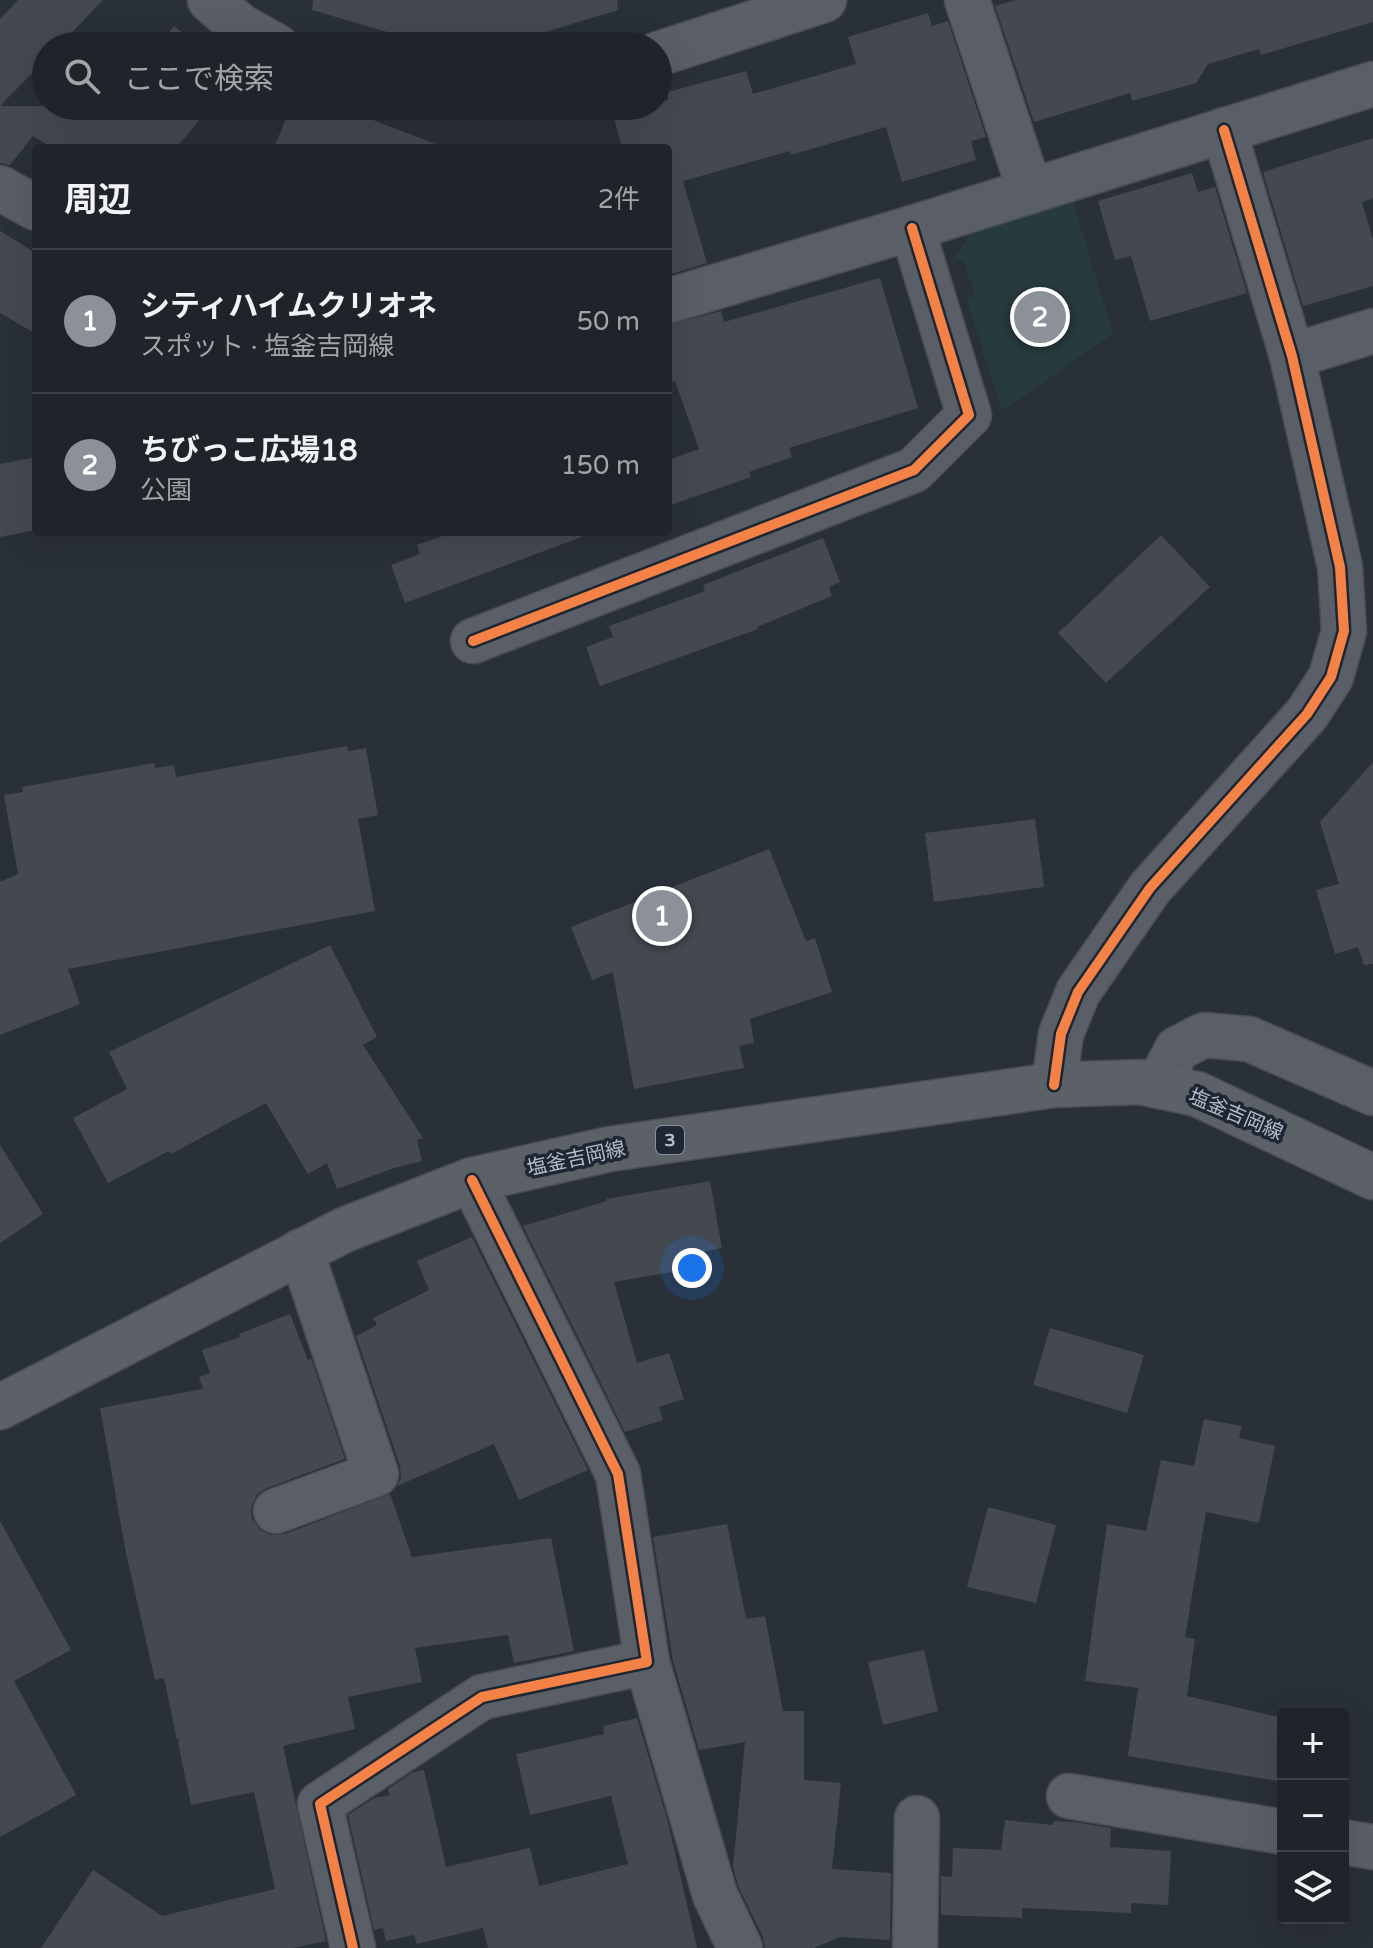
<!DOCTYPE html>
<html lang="ja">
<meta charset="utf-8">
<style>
body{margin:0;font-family:"Varela Round","Noto Sans JP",sans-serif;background:#282c32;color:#f1f3f6}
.controls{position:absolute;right:24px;bottom:24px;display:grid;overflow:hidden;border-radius:8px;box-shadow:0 8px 32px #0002}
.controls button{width:72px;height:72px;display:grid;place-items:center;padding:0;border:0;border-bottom:2px solid #3d4147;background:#20242a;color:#f1f3f6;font:40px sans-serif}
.you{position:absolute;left:692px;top:1268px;width:28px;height:28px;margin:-20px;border:6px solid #fff;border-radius:50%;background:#1a73e8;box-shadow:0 0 0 12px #1a73e833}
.badge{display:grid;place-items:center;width:52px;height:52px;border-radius:50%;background:#8c9099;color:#fff;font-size:26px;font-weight:700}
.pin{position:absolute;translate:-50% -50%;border:4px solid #fff;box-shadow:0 2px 8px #0006}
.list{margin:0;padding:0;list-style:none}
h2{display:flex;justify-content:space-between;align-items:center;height:104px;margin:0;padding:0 32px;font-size:34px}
h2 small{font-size:26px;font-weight:400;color:#a2a4a8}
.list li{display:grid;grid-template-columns:52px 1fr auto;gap:24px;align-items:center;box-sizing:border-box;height:144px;padding:0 32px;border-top:2px solid #3d4147}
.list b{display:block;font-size:30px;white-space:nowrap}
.list p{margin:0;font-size:26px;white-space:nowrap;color:#a2a4a8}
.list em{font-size:26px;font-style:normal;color:#a2a4a8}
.icon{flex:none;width:44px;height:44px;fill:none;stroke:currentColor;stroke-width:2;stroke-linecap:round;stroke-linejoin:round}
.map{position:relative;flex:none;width:1373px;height:1948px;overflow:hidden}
.search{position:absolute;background:#20242a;box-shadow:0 8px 32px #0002;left:32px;top:32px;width:640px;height:88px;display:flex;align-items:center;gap:20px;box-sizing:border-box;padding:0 28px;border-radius:44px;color:#a2a4a8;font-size:30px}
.panel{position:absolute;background:#20242a;box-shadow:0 8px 32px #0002;left:32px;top:144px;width:640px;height:392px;border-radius:8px}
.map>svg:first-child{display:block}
.green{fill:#273a3e}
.building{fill:#444950}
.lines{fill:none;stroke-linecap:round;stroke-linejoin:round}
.street-casing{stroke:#484c53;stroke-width:47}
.primary-casing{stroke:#484c55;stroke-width:47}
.street{stroke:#5a5e66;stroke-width:44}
.primary{stroke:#5c6168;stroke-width:44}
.cycleway-casing{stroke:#1d2633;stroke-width:15}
.cycleway{stroke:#f48246;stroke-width:10}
.labels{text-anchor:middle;stroke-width:7;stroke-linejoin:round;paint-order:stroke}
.shield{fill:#1d2633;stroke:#878f9c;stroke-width:2}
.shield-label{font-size:18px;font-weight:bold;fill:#b4bcc9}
.street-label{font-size:20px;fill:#b4bcc9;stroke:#1d2633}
</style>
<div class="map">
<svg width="1373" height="1948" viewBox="0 0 1373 1948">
<rect width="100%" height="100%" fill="#2a3038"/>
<path class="green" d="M 1073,202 L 1113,334 L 1002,411 L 966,299 L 975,296 L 963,259 L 951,262 L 971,233 Z"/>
<g class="building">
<path d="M 18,0 L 103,0 L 59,46 L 46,46 L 46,59 L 0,106 L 211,106 L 176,148 L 53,148 L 33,136 L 10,165 L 0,163 L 0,19 Z"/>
<path d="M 313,0 L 617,0 L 618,10 L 516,41 L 514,35 L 474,46 L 435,46 L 312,10 Z"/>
<path d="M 1016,0 L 1373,0 L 1373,22 L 1261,55 L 1259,49 L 1208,64 L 1196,83 L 1132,101 L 1130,93 L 1034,122 L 995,6 Z"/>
<path d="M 928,13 L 932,26 L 948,21 L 986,137 L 971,141 L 976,160 L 902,182 L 886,127 L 791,155 L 790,151 L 683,181 L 707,263 L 668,275 L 668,148 L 622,148 L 613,115 L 646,106 L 658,106 L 658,103 L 668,100 L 668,92 L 746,71 L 753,94 L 856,64 L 848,37 Z"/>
<path d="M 174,26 L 199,46 L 158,46 Z"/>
<path d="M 291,106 L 337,106 L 438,145 L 438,148 L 274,148 Z"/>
<path d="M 1373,138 L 1373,198 L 1362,202 L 1373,240 L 1373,286 L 1303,306 L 1263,172 Z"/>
<path d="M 1192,173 L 1198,192 L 1215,187 L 1247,293 L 1150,321 L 1131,256 L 1115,260 L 1098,201 Z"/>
<path d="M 0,231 L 36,253 L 36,334 L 0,313 Z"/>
<path d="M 880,278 L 918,408 L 789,448 L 792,457 L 749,472 L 751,477 L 668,506 L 668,460 L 699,449 L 675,381 L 668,383 L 668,325 L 721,311 L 724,322 Z"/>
<path d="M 36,457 L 36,530 L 0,537 L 0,464 Z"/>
<path d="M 454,532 L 583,532 L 584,536 L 405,603 L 391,565 L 420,554 L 417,545 Z"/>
<path d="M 1161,535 L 1210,587 L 1106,683 L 1058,633 Z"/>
<path d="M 823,538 L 840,582 L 829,587 L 832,596 L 757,627 L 758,629 L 600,686 L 586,647 L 613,637 L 609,626 L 705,591 L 703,585 Z"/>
<path d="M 347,746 L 348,751 L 366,748 L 378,815 L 358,819 L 375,911 L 68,969 L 80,1004 L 0,1035 L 0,882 L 18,874 L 4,795 L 23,792 L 22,787 L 154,763 L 155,768 L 174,765 L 176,777 Z"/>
<path d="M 1373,762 L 1373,964 L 1364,965 L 1358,947 L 1335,954 L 1316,890 L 1339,884 L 1320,822 Z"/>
<path d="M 1035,819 L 1044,887 L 934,902 L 925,833 Z"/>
<path d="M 769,849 L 806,941 L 815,938 L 832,992 L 750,1019 L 754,1043 L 739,1046 L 744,1068 L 634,1089 L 613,972 L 592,980 L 571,927 Z"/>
<path d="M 330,945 L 377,1037 L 363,1045 L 423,1138 L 417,1140 L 422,1161 L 394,1168 L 337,1189 L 327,1163 L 308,1174 L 266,1103 L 171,1154 L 169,1151 L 108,1183 L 73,1118 L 127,1089 L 109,1052 Z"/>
<path d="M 0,1145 L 43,1214 L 0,1243 Z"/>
<path d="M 710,1181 L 722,1248 L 697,1253 L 700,1267 L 614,1282 L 637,1363 L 669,1353 L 684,1399 L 659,1407 L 663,1420 L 625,1432 L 523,1226 L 607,1201 L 606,1199 Z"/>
<path d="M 472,1237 L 588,1470 L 519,1500 L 494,1444 L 397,1486 L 401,1478 L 400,1466 L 356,1336 L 377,1325 L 373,1318 L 429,1290 L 417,1261 Z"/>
<path d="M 290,1314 L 308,1360 L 311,1358 L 345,1459 L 267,1488 L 257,1494 L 251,1508 L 252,1519 L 260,1530 L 271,1535 L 285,1534 L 390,1494 L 412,1557 L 551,1538 L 574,1651 L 514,1663 L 508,1635 L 415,1648 L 422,1682 L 348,1697 L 355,1729 L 283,1746 L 326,1941 L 293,1948 L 41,1948 L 93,1870 L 162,1916 L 275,1889 L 254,1792 L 191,1805 L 178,1742 L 180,1738 L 177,1740 L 164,1678 L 155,1680 L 126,1553 L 100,1408 L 203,1389 L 199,1377 L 210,1373 L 202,1350 L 240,1337 L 239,1334 Z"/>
<path d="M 1050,1328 L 1144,1355 L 1127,1413 L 1033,1385 Z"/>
<path d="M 1204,1419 L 1242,1426 L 1239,1438 L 1275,1446 L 1259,1523 L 1206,1512 L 1185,1637 L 1195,1639 L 1187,1696 L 1283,1718 L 1283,1782 L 1128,1756 L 1138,1688 L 1085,1681 L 1107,1524 L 1146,1531 L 1161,1460 L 1194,1466 Z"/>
<path d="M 988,1507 L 1056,1525 L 1036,1603 L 967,1587 Z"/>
<path d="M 0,1521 L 71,1650 L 14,1681 L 76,1795 L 0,1837 Z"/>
<path d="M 727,1524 L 746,1619 L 765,1616 L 783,1711 L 804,1711 L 804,1780 L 841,1783 L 832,1869 L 891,1873 L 890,1940 L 840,1937 L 814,1948 L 765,1948 L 763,1937 L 738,1886 L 733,1866 L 745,1742 L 699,1750 L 673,1661 L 653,1537 Z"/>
<path d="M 924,1650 L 938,1711 L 883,1725 L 868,1662 Z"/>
<path d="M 637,1718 L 668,1822 L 697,1948 L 488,1948 L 483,1928 L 417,1944 L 414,1935 L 386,1941 L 383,1928 L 374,1930 L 348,1815 L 374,1798 L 390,1795 L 388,1789 L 413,1772 L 424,1770 L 446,1867 L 530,1848 L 539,1886 L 628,1864 L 611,1796 L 530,1815 L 516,1754 L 604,1734 L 603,1726 Z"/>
<path d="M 1005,1820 L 1053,1825 L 1053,1821 L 1074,1822 L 1111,1828 L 1110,1847 L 1171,1851 L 1168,1905 L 1131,1903 L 1131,1913 L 1022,1908 L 1022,1918 L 941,1915 L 941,1876 L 952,1877 L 953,1848 L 1001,1850 Z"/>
</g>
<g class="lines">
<defs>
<g id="street">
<path d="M 210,0 L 240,26 L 276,46"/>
<path d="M 967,0 L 1030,191"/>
<path d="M 658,54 L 824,0"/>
<path d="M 0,188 L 36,208"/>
<path d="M 668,301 L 912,228 L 1373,84"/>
<path d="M 1292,356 L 1373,331"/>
<path d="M 473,641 L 914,470 L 969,415 L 912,228"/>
<path d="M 1054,1085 L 1061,1034 L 1078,992 L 1150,888 L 1307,714 L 1331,677 L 1344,631 L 1340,567 L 1292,356 L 1224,130"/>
<path d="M 1158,1086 L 1177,1049 L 1204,1035 L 1249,1039 L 1373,1093"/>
<path d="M 276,1511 L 376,1474 L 301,1251"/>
<path d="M 647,1662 L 715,1895 L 740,1948"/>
<path d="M 1069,1796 L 1283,1832"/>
<path d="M 1343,1842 L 1373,1847"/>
<path d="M 353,1948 L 320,1804 L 482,1697 L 647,1662 L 618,1474 L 472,1180"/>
<path d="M 915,1948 L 917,1818"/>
</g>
<path id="primary" d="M 0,1407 L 344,1230 L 472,1180 L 610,1149 L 1054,1085 L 1140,1082 L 1197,1094 L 1373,1177"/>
</defs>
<use href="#street" class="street-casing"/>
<use href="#primary" class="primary-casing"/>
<use href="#street" class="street"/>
<use href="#primary" class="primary"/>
<defs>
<g id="cycleway">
<path d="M 473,641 L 914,470 L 969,415 L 912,228"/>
<path d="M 1054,1085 L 1061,1034 L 1078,992 L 1150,888 L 1307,714 L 1331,677 L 1344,631 L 1340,567 L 1292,356 L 1224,130"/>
<path d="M 353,1948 L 320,1804 L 482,1697 L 647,1662 L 618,1474 L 472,1180"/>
</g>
</defs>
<use href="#cycleway" class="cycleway-casing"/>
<use href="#cycleway" class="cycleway"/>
</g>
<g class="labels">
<rect class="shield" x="656" y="1126" width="28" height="28" rx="6"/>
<g class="shield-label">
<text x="670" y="1146">3</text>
</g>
<g class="street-label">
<text transform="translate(1236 1114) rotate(23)" y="7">塩釜吉岡線</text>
<text transform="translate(576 1158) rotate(-12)" y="7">塩釜吉岡線</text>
</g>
</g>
</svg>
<div class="controls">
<button>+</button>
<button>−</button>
<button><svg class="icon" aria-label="layers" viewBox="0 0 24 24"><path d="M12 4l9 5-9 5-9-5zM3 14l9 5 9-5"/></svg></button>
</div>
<div class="you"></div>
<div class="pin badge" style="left:662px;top:916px">1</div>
<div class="pin badge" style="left:1040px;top:317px">2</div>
<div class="search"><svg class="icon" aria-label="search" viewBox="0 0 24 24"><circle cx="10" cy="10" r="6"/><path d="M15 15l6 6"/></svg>ここで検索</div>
<section class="panel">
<h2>周辺<small>2件</small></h2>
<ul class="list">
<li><span class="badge">1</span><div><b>シティハイムクリオネ</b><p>スポット · 塩釜吉岡線</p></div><em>50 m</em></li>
<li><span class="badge">2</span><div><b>ちびっこ広場18</b><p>公園</p></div><em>150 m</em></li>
</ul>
</section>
</div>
